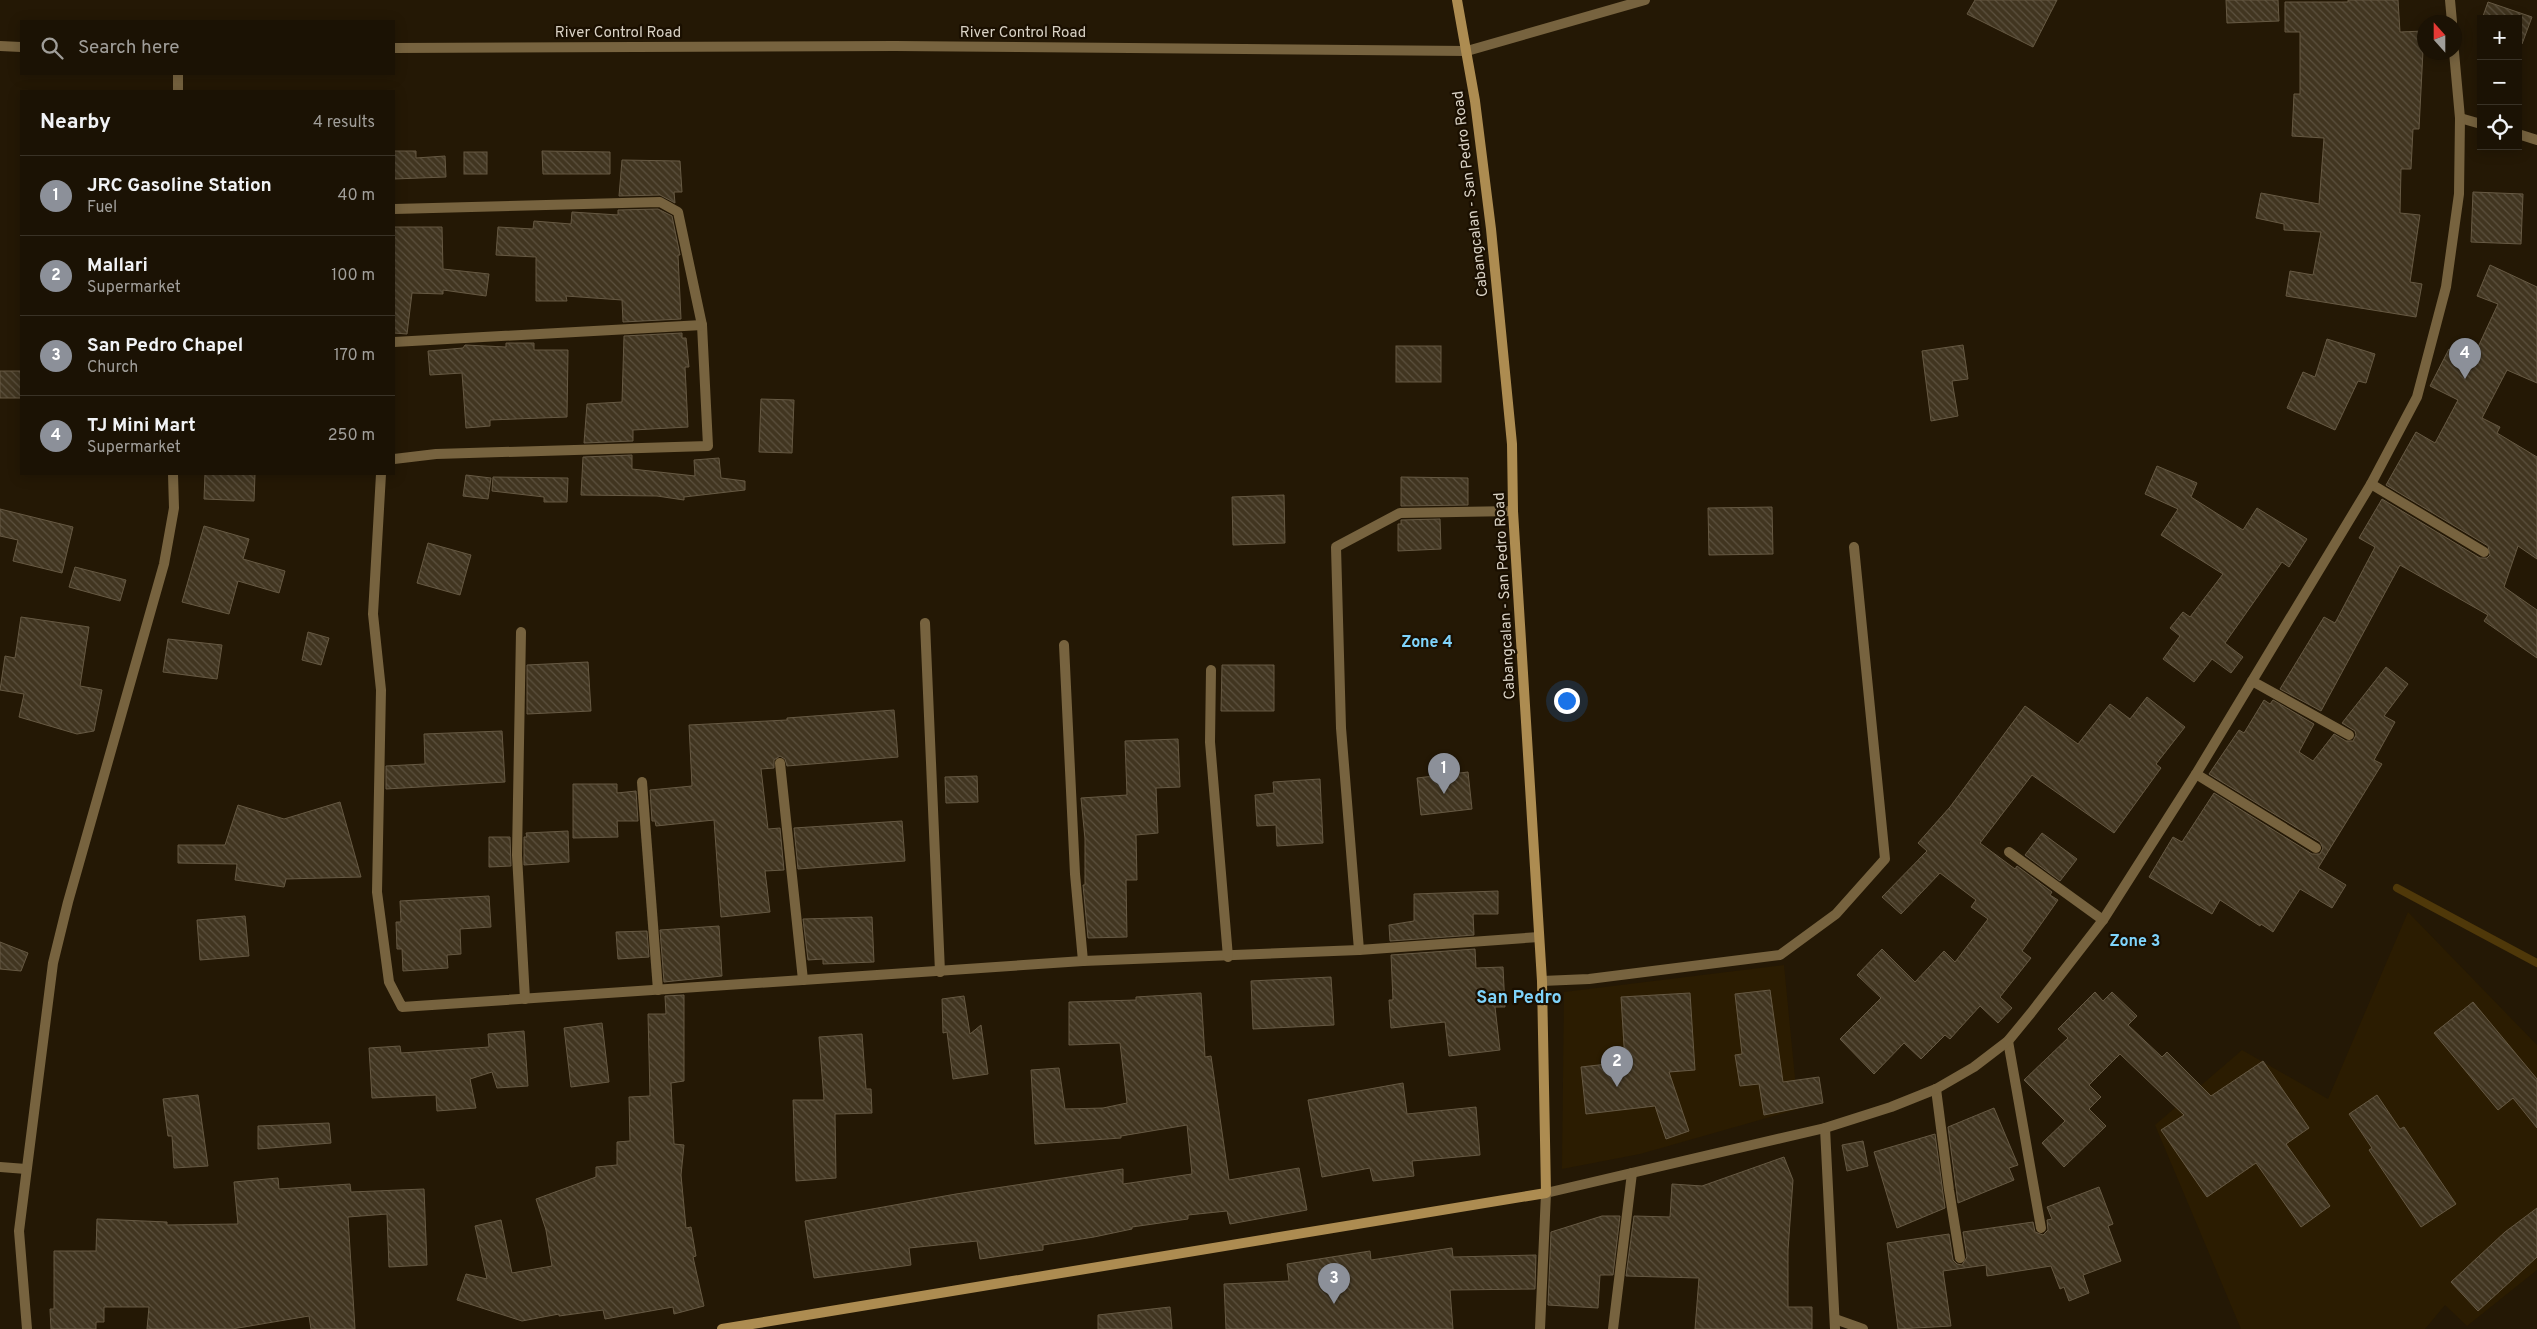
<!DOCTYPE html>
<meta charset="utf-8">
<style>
body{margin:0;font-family:Overpass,sans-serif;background:#241b0e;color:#f1f3f6}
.controls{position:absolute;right:15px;top:15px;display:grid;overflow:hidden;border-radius:0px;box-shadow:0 2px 12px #0003}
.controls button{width:45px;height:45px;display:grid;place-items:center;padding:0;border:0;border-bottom:1px solid #393226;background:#1b1204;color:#f1f3f6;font:25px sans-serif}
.compass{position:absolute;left:2417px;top:15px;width:45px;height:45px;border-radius:50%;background:#1b1204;box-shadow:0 2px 12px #0003;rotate:339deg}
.you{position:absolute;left:1566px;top:700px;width:18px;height:18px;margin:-12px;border:4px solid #fff;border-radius:50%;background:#1a73e8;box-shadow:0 0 0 8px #1a73e833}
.badge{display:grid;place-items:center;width:32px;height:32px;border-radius:50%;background:#8c9099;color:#fff;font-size:16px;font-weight:700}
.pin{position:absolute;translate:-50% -41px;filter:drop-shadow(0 1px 2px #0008)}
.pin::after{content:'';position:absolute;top:26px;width:18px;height:15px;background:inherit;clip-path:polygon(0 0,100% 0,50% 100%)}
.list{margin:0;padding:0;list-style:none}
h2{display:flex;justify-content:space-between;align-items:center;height:65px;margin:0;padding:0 20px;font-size:21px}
h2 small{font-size:16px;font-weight:400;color:#a09e9a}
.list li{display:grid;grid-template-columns:32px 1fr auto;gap:15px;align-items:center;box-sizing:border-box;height:80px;padding:0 20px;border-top:1px solid #393226}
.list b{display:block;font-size:19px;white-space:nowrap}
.list p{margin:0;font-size:16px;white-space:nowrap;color:#a09e9a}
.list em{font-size:16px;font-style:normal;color:#a09e9a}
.icon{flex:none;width:28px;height:28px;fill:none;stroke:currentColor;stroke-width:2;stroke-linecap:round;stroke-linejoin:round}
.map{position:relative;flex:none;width:2537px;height:1329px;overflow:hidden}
.search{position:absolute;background:#1b1204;box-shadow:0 2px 12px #0003;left:20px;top:20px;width:375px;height:55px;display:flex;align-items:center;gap:12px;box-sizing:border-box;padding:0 18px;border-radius:0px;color:#a09e9a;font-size:19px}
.panel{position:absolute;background:#1b1204;box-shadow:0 2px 12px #0003;left:20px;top:90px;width:375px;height:385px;border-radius:0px}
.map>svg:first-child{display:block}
.built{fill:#2b1c01}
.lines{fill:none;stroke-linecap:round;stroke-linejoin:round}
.stream{stroke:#4f3809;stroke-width:8}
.building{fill:url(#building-back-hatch);stroke:#665943}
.street{stroke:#77633f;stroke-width:10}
.secondary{stroke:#ad8c51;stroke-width:10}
.labels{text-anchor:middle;stroke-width:4.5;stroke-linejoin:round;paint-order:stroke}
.street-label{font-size:15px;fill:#d9d2c5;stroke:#1a0f00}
.neighbourhood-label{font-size:16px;font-weight:bold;fill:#7fd4fc;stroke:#1a0f00}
.quarter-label{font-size:18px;font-weight:bold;fill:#7fd4fc;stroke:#1a0f00}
</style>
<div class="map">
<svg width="2537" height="1329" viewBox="0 0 2537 1329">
<defs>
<pattern id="building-back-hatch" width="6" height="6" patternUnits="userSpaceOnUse" patternTransform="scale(1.25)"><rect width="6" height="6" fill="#413520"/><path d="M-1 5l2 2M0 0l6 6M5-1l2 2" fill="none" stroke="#5c513f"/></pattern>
</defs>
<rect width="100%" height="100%" fill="#241805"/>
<g class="built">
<path d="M 2408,912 L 2537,1045 L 2537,1270 L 2467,1326 L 2445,1305 L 2425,1329 L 2241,1329 L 2155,1125 L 2242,1050 L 2328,1099 Z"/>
<path d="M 1784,965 L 1798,1109 L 1640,1154 L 1562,1169 L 1564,992 Z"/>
</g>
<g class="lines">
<path class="stream" d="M 2397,888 L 2537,963"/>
</g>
<g class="building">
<path d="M 1975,0 L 2057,0 L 2033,47 L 1967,14 Z"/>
<path d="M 2226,0 L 2278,0 L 2279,21 L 2227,23 Z"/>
<path d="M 2348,0 L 2398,0 L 2400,32 L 2424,31 L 2419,129 L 2413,129 L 2411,169 L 2401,169 L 2400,213 L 2420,215 L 2410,282 L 2422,284 L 2416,317 L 2286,296 L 2290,271 L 2313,275 L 2321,232 L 2284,230 L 2284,224 L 2256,218 L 2261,193 L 2319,204 L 2324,138 L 2292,136 L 2294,94 L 2300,94 L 2300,32 L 2285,32 L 2285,2 L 2348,2 Z"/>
<path d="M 2488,2 L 2532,17 L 2522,44 L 2518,42 L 2518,19 L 2482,19 Z"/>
<path d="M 394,151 L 416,151 L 416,158 L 445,156 L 446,177 L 394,179 Z"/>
<path d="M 542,151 L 610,152 L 610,174 L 543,174 Z"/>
<rect x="464" y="152" width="23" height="22"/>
<path d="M 622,160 L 680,161 L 682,192 L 674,192 L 675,203 L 660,195 L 619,196 Z"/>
<path d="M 2473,192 L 2523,194 L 2521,244 L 2471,242 Z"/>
<path d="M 658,209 L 672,216 L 680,255 L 678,255 L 681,319 L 623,322 L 622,300 L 566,296 L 567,301 L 536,301 L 536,257 L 496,255 L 498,227 L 533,229 L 534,221 L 571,224 L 572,212 L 618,215 L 618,210 Z"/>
<path d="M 394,227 L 442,227 L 443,269 L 489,274 L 486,296 L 443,290 L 443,294 L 412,293 L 407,334 L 394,333 Z"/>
<path d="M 2490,265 L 2537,287 L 2537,383 L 2507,370 L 2482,418 L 2500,427 L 2497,433 L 2537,457 L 2537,559 L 2518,546 L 2504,587 L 2537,610 L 2537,658 L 2484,621 L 2488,615 L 2400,565 L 2321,711 L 2280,689 L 2324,617 L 2335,623 L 2375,547 L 2359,538 L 2382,499 L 2480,558 L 2487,558 L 2490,555 L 2488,546 L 2386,485 L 2416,432 L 2435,443 L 2458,400 L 2430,386 L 2449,349 L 2472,360 L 2498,304 L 2477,296 Z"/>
<path d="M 682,333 L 682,338 L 686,338 L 689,367 L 685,367 L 688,427 L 633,430 L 633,441 L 584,443 L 587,404 L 622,402 L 624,336 Z"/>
<path d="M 2327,339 L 2375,354 L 2366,383 L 2358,381 L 2335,430 L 2287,408 L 2303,372 L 2315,377 Z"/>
<path d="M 506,343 L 534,343 L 534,350 L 568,350 L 567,417 L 490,420 L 490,426 L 466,428 L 462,373 L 430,375 L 428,351 L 463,348 L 465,345 L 506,347 Z"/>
<path d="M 1963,345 L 1968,379 L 1952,381 L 1958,416 L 1931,421 L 1922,351 Z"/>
<rect x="1396" y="346" width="45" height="36"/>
<rect x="0" y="371" width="21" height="27"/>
<path d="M 761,399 L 794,400 L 792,453 L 759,452 Z"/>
<path d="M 632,455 L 632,469 L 695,476 L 694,460 L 719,458 L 721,478 L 745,481 L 745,490 L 684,497 L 684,500 L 657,496 L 581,495 L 583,457 Z"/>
<path d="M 2157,466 L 2197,483 L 2191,497 L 2243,530 L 2257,508 L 2307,539 L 2289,567 L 2282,562 L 2225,643 L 2243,657 L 2231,673 L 2212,659 L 2194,682 L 2163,659 L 2180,636 L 2170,628 L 2183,612 L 2190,617 L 2223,574 L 2161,535 L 2178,509 L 2145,494 Z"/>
<path d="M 205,474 L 255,474 L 254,501 L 204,499 Z"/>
<path d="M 466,475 L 491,478 L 488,499 L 463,496 Z"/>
<path d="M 493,477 L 568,478 L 567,502 L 544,502 L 544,497 L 492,491 Z"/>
<path d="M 1401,477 L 1468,478 L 1468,505 L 1401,506 Z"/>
<path d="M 1284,495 L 1285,543 L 1233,545 L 1232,497 Z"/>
<path d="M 1772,507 L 1773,554 L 1709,555 L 1708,508 Z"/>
<path d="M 0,509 L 73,527 L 62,573 L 13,561 L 18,540 L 0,536 Z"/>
<path d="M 1440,519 L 1441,549 L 1398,551 L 1398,524 L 1401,524 L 1401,520 Z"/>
<path d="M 204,526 L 249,539 L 243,559 L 285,571 L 279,593 L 238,581 L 229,614 L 182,602 Z"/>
<path d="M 428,543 L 471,555 L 460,595 L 417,583 Z"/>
<path d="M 75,567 L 126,580 L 120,601 L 69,587 Z"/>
<path d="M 21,617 L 89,627 L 80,686 L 102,690 L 94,731 L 77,734 L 19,717 L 24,694 L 0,690 L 5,656 L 15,658 Z"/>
<path d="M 308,632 L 329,638 L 321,665 L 302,660 Z"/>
<path d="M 168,639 L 222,645 L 217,679 L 163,672 Z"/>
<path d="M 588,662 L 591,711 L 527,714 L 527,665 Z"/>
<path d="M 1222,665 L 1274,665 L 1274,711 L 1221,711 Z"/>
<path d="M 2386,667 L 2408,684 L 2384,716 L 2395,722 L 2374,760 L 2382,764 L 2318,868 L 2346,885 L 2332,908 L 2300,889 L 2273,932 L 2261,924 L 2260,926 L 2220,900 L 2212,914 L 2149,877 L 2173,837 L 2182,842 L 2214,793 L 2312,854 L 2320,854 L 2323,848 L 2320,842 L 2209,774 L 2239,730 L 2244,733 L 2264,700 L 2270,704 L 2273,700 L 2314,724 L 2299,752 L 2313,761 L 2334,734 L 2346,741 L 2353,741 L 2356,735 L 2355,731 L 2342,723 Z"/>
<path d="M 2147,697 L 2185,727 L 2156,764 L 2161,768 L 2114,833 L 2032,775 L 1980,843 L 2015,869 L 2017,866 L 2052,892 L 2050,895 L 2058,900 L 2022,951 L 2031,958 L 2000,997 L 2012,1008 L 1998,1023 L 1980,1006 L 1950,1039 L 1945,1035 L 1921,1059 L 1904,1043 L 1874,1074 L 1840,1039 L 1881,998 L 1857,975 L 1882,949 L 1915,982 L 1944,951 L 1955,962 L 1988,919 L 1971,907 L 1976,900 L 1940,873 L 1901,914 L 1882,897 L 1927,851 L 1918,843 L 1950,807 L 2025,706 L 2078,744 L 2110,704 L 2130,719 Z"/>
<path d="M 894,710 L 898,757 L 787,766 L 785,759 L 780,756 L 774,760 L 774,768 L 761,769 L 768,829 L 780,828 L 784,870 L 765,871 L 770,912 L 721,917 L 714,820 L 656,826 L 655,821 L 652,821 L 650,790 L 692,786 L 689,725 L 787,720 L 787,718 Z"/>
<path d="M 502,731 L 505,782 L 386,789 L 386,766 L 425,764 L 424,734 Z"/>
<path d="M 1178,739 L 1180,787 L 1156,788 L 1158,833 L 1136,835 L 1137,880 L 1126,880 L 1127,937 L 1088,938 L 1083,885 L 1085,885 L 1085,839 L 1081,798 L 1127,795 L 1125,741 Z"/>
<path d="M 1468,772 L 1472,809 L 1421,815 L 1417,778 Z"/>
<path d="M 977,776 L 978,802 L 946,803 L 945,777 Z"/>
<path d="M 1320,779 L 1323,843 L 1277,846 L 1276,825 L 1257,826 L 1255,795 L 1274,793 L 1273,782 Z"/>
<path d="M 573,784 L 617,784 L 617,793 L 636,791 L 638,821 L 617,821 L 618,837 L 573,838 Z"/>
<path d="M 340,802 L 361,877 L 286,879 L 284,887 L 235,880 L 237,864 L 178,863 L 178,845 L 225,845 L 238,805 L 284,819 Z"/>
<path d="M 902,821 L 905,861 L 798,869 L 794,828 Z"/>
<path d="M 568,831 L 569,862 L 524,865 L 524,837 L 527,837 L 526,833 Z"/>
<path d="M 2042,833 L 2077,859 L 2060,881 L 2025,855 Z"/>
<path d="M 489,837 L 510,837 L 511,866 L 489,867 Z"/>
<path d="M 1498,891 L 1498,914 L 1473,914 L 1474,935 L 1390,941 L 1389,925 L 1414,921 L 1414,894 Z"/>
<path d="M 489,896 L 491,927 L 460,929 L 461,954 L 447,955 L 448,968 L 403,971 L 402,949 L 397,949 L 396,922 L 401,922 L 400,901 Z"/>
<path d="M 245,916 L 249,956 L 200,960 L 197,920 Z"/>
<path d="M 872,917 L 874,962 L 823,964 L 823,959 L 808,960 L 803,919 Z"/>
<path d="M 719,926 L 722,976 L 664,982 L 660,930 Z"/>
<path d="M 647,931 L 649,957 L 618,959 L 616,932 Z"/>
<path d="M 0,942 L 28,953 L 21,971 L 0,969 Z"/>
<path d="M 1475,949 L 1476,968 L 1503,967 L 1505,1007 L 1495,1007 L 1500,1050 L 1449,1056 L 1445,1022 L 1391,1028 L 1389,1000 L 1393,1000 L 1391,955 Z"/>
<path d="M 1331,977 L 1334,1025 L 1253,1029 L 1251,981 Z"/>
<path d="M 1770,990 L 1783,1082 L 1819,1077 L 1823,1103 L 1764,1115 L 1759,1084 L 1740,1086 L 1735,1055 L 1742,1054 L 1735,994 Z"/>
<path d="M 2095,992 L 2103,1001 L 2112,992 L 2137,1016 L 2128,1025 L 2162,1057 L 2167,1052 L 2211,1096 L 2263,1061 L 2309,1128 L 2286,1144 L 2330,1206 L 2301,1227 L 2256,1163 L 2207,1197 L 2161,1130 L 2184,1115 L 2120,1054 L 2089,1085 L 2101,1097 L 2089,1109 L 2106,1126 L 2064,1167 L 2042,1143 L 2065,1121 L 2024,1080 L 2068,1038 L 2058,1029 Z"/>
<path d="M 1201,993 L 1205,1057 L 1211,1056 L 1229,1180 L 1299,1168 L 1307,1210 L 1230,1224 L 1227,1211 L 1188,1215 L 1188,1219 L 1132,1227 L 1132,1229 L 1094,1237 L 1043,1245 L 1043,1250 L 980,1259 L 977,1241 L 909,1248 L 911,1265 L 814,1278 L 805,1221 L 956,1194 L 1123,1169 L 1123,1184 L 1192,1174 L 1187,1125 L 1121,1136 L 1121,1138 L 1035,1144 L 1031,1070 L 1059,1068 L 1065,1109 L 1103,1108 L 1127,1103 L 1120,1043 L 1069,1045 L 1069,1002 L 1136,1000 L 1136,997 Z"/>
<path d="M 1690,993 L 1695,1070 L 1669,1072 L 1689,1131 L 1666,1139 L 1655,1106 L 1586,1114 L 1581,1067 L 1625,1062 L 1621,997 Z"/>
<path d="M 684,995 L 684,1081 L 671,1083 L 674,1144 L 684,1145 L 681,1175 L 686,1228 L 691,1227 L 696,1256 L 693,1257 L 704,1306 L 674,1314 L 673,1307 L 605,1319 L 603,1310 L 559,1316 L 559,1314 L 522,1321 L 457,1300 L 466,1274 L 487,1279 L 475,1226 L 501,1220 L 512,1273 L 552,1266 L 546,1230 L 536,1199 L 596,1177 L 596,1167 L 617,1165 L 617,1142 L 630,1141 L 629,1097 L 650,1096 L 648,1014 L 666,1014 L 665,996 Z"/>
<path d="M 964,996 L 970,1034 L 981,1025 L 988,1074 L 953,1079 L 947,1032 L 943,1033 L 942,999 Z"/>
<path d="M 2473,1002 L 2537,1079 L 2537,1128 L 2513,1098 L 2498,1110 L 2434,1033 Z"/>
<path d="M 602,1023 L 609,1082 L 571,1087 L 564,1028 Z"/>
<path d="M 524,1031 L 528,1086 L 497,1088 L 492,1072 L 470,1079 L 476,1108 L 437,1111 L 436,1095 L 372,1098 L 369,1048 L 400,1046 L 401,1053 L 489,1047 L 488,1034 Z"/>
<path d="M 862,1034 L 866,1089 L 871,1089 L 872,1113 L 835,1114 L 836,1178 L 796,1181 L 793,1100 L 824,1100 L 819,1037 Z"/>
<path d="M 1403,1083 L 1407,1114 L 1476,1107 L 1480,1155 L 1412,1161 L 1414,1176 L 1373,1181 L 1370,1168 L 1322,1177 L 1308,1100 Z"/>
<path d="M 198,1095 L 208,1166 L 174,1168 L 172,1136 L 168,1136 L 163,1099 Z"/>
<path d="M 2377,1095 L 2400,1129 L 2404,1127 L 2456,1204 L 2421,1227 L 2369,1150 L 2372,1148 L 2349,1114 Z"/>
<path d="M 1994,1108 L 2018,1165 L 2009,1168 L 2014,1180 L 1958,1203 L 1948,1127 Z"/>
<path d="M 329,1123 L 331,1143 L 258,1149 L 258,1126 Z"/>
<path d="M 1935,1134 L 1945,1208 L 1897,1228 L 1874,1152 Z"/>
<path d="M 1863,1141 L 1868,1166 L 1847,1171 L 1842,1145 Z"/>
<path d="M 1784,1157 L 1793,1180 L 1788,1250 L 1788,1307 L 1812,1307 L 1812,1329 L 1695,1329 L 1699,1278 L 1626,1276 L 1634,1216 L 1670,1217 L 1672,1184 L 1702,1186 Z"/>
<path d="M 278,1178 L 279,1189 L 350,1184 L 351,1192 L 424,1189 L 427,1265 L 389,1267 L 387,1214 L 348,1217 L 355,1329 L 311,1329 L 309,1316 L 232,1329 L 147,1329 L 149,1307 L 104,1307 L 104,1322 L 96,1322 L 96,1329 L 51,1329 L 50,1309 L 54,1309 L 54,1251 L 96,1251 L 97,1219 L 167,1222 L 167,1225 L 238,1224 L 234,1182 Z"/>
<path d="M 2099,1187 L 2113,1224 L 2108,1226 L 2121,1261 L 2083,1275 L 2089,1293 L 2069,1301 L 2064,1287 L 2060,1289 L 2051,1266 L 1987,1276 L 1986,1265 L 1943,1271 L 1951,1326 L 1898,1329 L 1887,1243 L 1949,1234 L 1953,1260 L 1957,1264 L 1962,1265 L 1967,1257 L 1963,1232 L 2033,1222 L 2035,1232 L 2043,1235 L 2048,1230 L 2047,1220 L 2052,1219 L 2047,1207 Z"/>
<path d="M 2537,1208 L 2537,1257 L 2478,1311 L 2451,1282 L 2505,1232 Z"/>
<path d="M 1602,1216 L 1620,1216 L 1613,1275 L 1600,1275 L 1598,1308 L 1548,1305 L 1551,1232 Z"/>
<path d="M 1452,1248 L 1453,1257 L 1536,1255 L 1535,1289 L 1450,1290 L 1453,1329 L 1226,1329 L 1224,1284 L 1289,1281 L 1287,1264 L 1370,1251 L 1371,1260 Z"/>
<path d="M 1170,1307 L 1172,1329 L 1098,1329 L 1098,1315 Z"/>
</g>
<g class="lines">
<g class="street">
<path d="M 2450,0 L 2452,22"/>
<path d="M 0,46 L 21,47"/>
<path d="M 394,48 L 895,46 L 1467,51 L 1645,0"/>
<path d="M 178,74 L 178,91"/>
<path d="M 2460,118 L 2481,124"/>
<path d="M 2518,134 L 2537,140"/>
<path d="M 394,209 L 660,202 L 678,212 L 702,325 L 708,446 L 436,454 L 394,459"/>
<path d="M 394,342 L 702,325"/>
<path d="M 381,474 L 373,614 L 381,690 L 377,892 L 389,982 L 402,1007 L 1083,961 L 1359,950 L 1539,937"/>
<path d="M 2371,484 L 2484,552"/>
<path d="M 925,623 L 940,972"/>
<path d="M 521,632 L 517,855 L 525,999"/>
<path d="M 1064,645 L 1075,874 L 1083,961"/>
<path d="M 1211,670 L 1210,742 L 1228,957"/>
<path d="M 2252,681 L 2349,735"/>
<path d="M 780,763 L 803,980"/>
<path d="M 2196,774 L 2316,848"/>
<path d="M 642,782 L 658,990"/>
<path d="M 2009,852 L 2103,920"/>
<path d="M 1359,950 L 1341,728 L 1336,547 L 1400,513 L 1513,511"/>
<path d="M 1542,981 L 1589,979 L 1780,955 L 1836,914 L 1885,859 L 1854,547"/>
<path d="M 2008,1041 L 2041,1228"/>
<path d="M 1936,1089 L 1949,1190 L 1960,1258"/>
<path d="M 1825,1128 L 1835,1329"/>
<path d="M 0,1167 L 26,1169"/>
<path d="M 1835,1319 L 1863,1329"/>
<path d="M 27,1329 L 19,1231 L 53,963 L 68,902 L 164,564 L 174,508 L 173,474"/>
<path d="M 1540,1329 L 1546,1193 L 1825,1128 L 1891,1107 L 1936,1089 L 1974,1067 L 2008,1041 L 2031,1013 L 2103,920 L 2196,774 L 2371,484 L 2417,397 L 2446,287 L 2459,194 L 2460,118 L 2454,52"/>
<path d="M 1613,1329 L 1632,1173"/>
</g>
<path class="secondary" d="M 722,1329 L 1546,1193 L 1542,981 L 1513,511 L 1512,444 L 1491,229 L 1475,101 L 1457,0"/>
</g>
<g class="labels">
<g class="street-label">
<text x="618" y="37">River Control Road</text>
<text x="1023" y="37">River Control Road</text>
<text transform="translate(1470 194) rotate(-97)" y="5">Cabangcalan - San Pedro Road</text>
<text transform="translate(1504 596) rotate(-93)" y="5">Cabangcalan - San Pedro Road</text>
</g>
<g class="neighbourhood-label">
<text x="1427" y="647">Zone 4</text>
<text x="2135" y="946">Zone 3</text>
</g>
<g class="quarter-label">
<text x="1519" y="1003">San Pedro</text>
</g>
</g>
</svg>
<div class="controls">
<button>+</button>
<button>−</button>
<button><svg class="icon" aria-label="locate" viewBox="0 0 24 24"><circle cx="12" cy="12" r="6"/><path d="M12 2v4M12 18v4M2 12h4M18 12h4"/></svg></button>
</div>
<svg class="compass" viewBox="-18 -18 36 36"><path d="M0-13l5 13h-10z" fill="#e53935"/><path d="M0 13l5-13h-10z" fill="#a09e9a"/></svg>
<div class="you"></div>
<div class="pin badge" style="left:1444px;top:794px">1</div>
<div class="pin badge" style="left:1617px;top:1087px">2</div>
<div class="pin badge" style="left:1334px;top:1304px">3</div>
<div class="pin badge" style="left:2465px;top:379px">4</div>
<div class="search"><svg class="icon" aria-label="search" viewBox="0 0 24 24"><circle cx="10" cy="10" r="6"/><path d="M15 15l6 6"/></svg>Search here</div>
<section class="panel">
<h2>Nearby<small>4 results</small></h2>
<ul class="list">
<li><span class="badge">1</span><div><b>JRC Gasoline Station</b><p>Fuel</p></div><em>40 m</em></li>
<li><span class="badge">2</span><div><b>Mallari</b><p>Supermarket</p></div><em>100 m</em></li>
<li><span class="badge">3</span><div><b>San Pedro Chapel</b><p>Church</p></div><em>170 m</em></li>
<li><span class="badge">4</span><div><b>TJ Mini Mart</b><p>Supermarket</p></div><em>250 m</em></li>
</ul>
</section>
</div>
